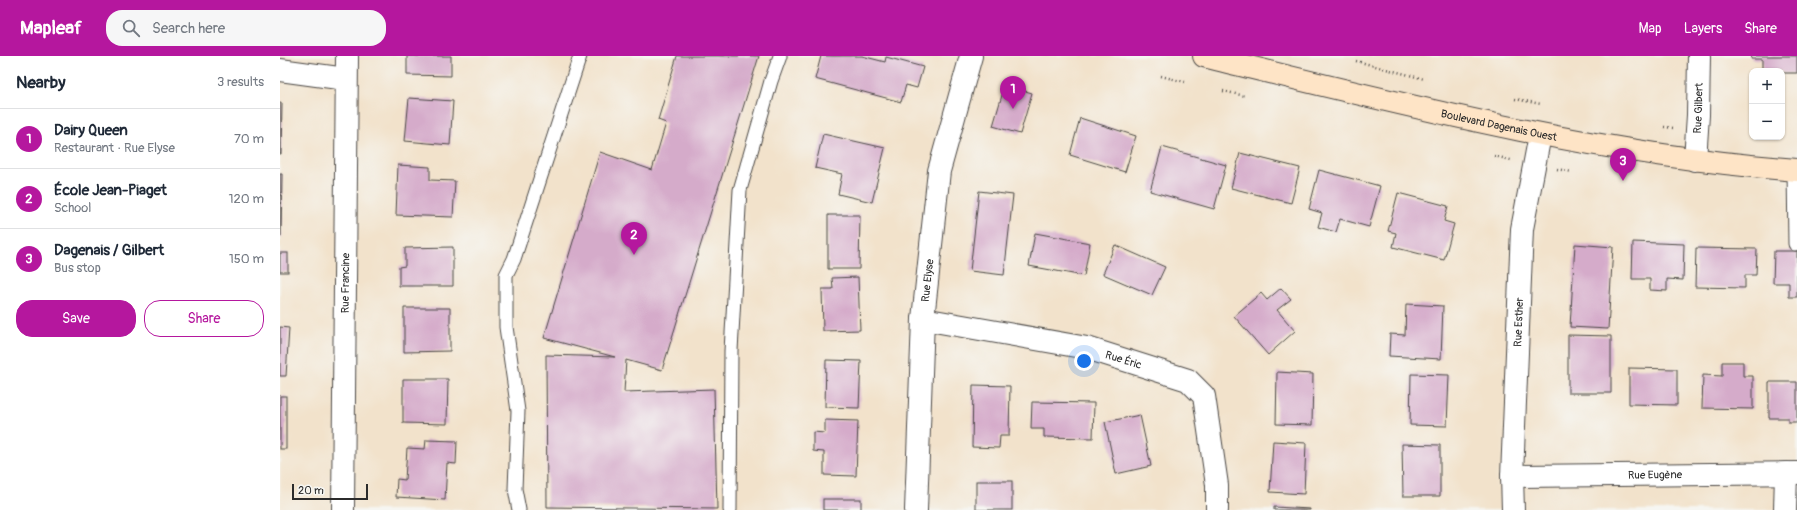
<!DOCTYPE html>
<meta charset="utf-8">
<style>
body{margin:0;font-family:Pangolin,sans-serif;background:#f6f6f7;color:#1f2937}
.controls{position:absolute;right:12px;top:12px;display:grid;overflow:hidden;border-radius:8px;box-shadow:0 1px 3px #0004}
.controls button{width:36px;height:36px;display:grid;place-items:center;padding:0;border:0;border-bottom:1px solid #e0e1e3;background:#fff;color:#1f2937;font:20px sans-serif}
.scale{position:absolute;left:12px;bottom:10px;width:76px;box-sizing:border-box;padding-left:4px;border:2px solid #2b2b2b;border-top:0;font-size:11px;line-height:14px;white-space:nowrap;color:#2b2b2b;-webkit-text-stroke:3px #f6f6f2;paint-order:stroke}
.you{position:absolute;left:804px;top:305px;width:14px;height:14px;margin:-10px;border:3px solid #fff;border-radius:50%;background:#1a73e8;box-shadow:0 0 0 6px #1a73e833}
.badge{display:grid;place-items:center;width:26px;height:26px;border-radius:50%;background:#b5179e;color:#fff;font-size:13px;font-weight:700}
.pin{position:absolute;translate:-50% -33px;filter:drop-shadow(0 1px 2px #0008)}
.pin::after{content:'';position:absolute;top:21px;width:14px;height:12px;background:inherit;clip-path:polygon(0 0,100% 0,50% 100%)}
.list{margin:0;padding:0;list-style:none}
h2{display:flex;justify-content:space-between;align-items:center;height:52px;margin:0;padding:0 16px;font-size:17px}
h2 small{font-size:13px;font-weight:400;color:#747a83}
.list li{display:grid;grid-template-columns:26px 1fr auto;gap:12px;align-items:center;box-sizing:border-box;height:60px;padding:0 16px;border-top:1px solid #e0e1e3}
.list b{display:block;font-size:15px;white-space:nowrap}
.list p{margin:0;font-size:13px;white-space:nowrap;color:#747a83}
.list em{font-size:13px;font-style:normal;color:#747a83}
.actions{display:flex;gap:8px;padding:12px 16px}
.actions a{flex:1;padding:9px 0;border:1px solid #b5179e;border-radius:16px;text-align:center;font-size:14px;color:#b5179e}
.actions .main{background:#b5179e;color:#fff}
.icon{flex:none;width:22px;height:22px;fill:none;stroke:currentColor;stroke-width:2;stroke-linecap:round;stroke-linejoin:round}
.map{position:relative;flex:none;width:1517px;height:454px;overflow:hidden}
header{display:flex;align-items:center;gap:24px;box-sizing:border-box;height:56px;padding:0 20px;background:#b5179e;color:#fff}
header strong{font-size:19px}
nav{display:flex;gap:22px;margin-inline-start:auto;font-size:14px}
.search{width:280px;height:36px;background:#f6f6f7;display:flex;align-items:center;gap:10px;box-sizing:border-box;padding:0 14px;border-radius:16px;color:#747a83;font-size:15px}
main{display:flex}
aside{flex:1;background:#fff}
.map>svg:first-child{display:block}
.building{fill:#d5abca}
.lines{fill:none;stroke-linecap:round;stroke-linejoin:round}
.lane-casing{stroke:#494643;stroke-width:15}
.street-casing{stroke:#494643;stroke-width:24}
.secondary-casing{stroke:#494643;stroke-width:24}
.path{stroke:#494643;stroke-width:2.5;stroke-dasharray:1 3;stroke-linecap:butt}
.lane{stroke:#fff;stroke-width:13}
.street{stroke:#fff;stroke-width:22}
.secondary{stroke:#fee4c6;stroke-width:22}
.labels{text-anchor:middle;stroke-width:4;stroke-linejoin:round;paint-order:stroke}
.street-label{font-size:11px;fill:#2b2b2b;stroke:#f6f6f2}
</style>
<header>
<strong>Mapleaf</strong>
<div class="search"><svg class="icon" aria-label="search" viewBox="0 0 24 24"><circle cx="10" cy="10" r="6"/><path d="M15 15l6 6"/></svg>Search here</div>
<nav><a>Map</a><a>Layers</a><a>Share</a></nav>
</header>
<main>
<aside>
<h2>Nearby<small>3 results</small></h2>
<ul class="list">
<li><span class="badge">1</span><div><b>Dairy Queen</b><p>Restaurant · Rue Elyse</p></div><em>70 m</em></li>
<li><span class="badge">2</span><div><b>École Jean-Piaget</b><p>School</p></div><em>120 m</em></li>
<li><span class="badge">3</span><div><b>Dagenais / Gilbert</b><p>Bus stop</p></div><em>150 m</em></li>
</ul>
<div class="actions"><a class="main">Save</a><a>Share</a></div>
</aside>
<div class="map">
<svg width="1517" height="454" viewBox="0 0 1517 454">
<rect width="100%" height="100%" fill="#f6f6f2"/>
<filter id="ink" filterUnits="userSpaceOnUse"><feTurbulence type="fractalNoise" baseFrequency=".025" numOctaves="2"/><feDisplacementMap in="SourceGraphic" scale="8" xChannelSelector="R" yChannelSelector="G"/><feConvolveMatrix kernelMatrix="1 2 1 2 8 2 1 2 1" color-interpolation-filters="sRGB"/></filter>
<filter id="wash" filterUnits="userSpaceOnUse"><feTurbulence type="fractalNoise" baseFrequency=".012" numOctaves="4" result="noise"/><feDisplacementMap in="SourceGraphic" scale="16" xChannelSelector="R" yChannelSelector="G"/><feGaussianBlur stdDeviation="0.9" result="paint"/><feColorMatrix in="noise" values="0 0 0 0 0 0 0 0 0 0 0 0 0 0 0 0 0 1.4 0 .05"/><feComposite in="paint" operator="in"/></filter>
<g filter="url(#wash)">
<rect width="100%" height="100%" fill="#f2e2cb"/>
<g id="blocks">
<g class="building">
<path d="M 127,0 L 171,0 L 171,20 L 127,19 Z"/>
<path d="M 397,0 L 479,0 L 382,314 L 346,304 L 344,336 L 434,333 L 437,453 L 267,451 L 266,299 L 335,301 L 264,282 L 320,96 L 372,114 L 386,67 L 378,64 Z"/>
<path d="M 541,0 L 582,0 L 605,6 L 606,1 L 643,11 L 637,32 L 626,29 L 621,46 L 535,23 Z"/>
<path d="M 1472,0 L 1517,0 L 1517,17 L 1502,17 L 1502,15 L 1482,15 L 1482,3 L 1471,3 Z"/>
<path d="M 725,29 L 752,37 L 740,78 L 713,70 Z"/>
<path d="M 129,42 L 173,45 L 170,89 L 125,85 Z"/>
<path d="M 0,47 L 2,47 L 1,98 L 0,98 Z"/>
<path d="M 800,62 L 856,80 L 845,116 L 790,99 Z"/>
<path d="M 543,78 L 605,92 L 592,146 L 558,138 L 562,118 L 535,112 Z"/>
<path d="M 882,91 L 946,109 L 934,153 L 870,135 Z"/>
<path d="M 960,97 L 1020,112 L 1011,147 L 951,132 Z"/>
<path d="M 118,109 L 150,111 L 150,124 L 175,125 L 173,161 L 116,159 Z"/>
<path d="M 1039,114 L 1100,130 L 1089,171 L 1060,163 L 1056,176 L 1038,171 L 1042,157 L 1029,153 Z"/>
<path d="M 0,118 L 2,118 L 1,181 L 0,181 Z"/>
<path d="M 699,135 L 733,139 L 724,219 L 690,215 Z"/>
<path d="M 1118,137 L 1168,150 L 1164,165 L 1174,168 L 1164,204 L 1113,191 L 1116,177 L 1108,175 Z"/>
<path d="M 548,159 L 580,159 L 579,213 L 548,213 Z"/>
<path d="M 755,177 L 810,187 L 804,220 L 749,210 Z"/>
<path d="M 1353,186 L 1404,188 L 1403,224 L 1387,223 L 1387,235 L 1370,234 L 1370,223 L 1352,223 Z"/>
<path d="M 1295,188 L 1333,191 L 1328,273 L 1290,271 Z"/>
<path d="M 835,189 L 885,211 L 872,239 L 823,218 Z"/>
<path d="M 173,191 L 173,230 L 119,230 L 119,211 L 125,210 L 125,192 Z"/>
<path d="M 1416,192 L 1477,193 L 1476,219 L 1465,219 L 1465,232 L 1415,231 Z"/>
<path d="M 1494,195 L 1517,195 L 1517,241 L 1509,241 L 1509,227 L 1493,227 Z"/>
<rect x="0" y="197" width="8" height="19"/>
<path d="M 578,221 L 580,274 L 543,275 L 542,233 L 553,233 L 552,222 Z"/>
<path d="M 1001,232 L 1011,243 L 997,254 L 1015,275 L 988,299 L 954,260 L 981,237 L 987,244 Z"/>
<path d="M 1126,248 L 1163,250 L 1161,303 L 1109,300 L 1110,278 L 1125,279 Z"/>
<path d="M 124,252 L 170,252 L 170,295 L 124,296 Z"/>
<path d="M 0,271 L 9,272 L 6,320 L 0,320 Z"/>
<path d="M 1288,279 L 1331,280 L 1331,337 L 1288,337 Z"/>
<path d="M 546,304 L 581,305 L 579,352 L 545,351 Z"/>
<path d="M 1442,306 L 1463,306 L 1463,320 L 1473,320 L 1473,353 L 1422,352 L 1423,319 L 1442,320 Z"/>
<path d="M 1349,312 L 1397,313 L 1397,349 L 1349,348 Z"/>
<path d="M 997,316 L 1033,318 L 1032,369 L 996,368 Z"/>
<path d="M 1131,318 L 1169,319 L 1167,370 L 1130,369 Z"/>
<path d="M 123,323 L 168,323 L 167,368 L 123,367 Z"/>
<path d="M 1489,326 L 1517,326 L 1517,366 L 1508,366 L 1508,362 L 1489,362 Z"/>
<path d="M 693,329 L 730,330 L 729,380 L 720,380 L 719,392 L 692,391 Z"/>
<rect x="0" y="340" width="6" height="53"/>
<path d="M 752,346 L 814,347 L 813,382 L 764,381 L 764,373 L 751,373 Z"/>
<path d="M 860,359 L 871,410 L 836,418 L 825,366 Z"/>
<path d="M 545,364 L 578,365 L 576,420 L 544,419 L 544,396 L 533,395 L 533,376 L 545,377 Z"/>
<path d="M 146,384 L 177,385 L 176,408 L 167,407 L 165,444 L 116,441 L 117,423 L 125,424 L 127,392 L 145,393 Z"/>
<path d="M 993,385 L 1026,387 L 1024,438 L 990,436 Z"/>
<path d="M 1122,388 L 1160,389 L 1160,440 L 1123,440 Z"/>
<rect x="696" y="425" width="36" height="29"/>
<rect x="543" y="443" width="38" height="11"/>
<path d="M 994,451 L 1030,453 L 1030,454 L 994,454 Z"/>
</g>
</g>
</g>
<g filter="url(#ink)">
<use href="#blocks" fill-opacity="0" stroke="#494643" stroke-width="1"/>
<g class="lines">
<defs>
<g id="lane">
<path d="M 1514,114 L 1515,188"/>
<path d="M 239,454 L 235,433 L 238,355 L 226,271 L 226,219 L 234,203 L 300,0"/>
<path d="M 450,454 L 451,295 L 460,134 L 491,25 L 500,0"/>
</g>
<g id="street">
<path d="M 0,14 L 66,23"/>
<path id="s1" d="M 1415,104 L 1418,59 L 1419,0"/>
<path id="s2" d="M 643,263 L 807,292 L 908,324 L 924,340 L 937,429 L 937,454"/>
<path id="s3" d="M 1232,420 L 1517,417"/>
<path id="s4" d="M 63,454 L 67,0"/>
<path id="s5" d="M 636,454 L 643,263 L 659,115 L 691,0"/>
<path id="s6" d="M 1233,454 L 1232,420 L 1242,173 L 1260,79"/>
<path d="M 1505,454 L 1506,417"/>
</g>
<g id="secondary">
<path id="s7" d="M 924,0 C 1120,48 1316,99 1517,114"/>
</g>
</defs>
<use href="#lane" class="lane-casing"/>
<use href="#street" class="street-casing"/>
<use href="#secondary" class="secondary-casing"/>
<g class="path">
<path d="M 1076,5 L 1144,23"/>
<path d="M 881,20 L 905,26"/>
<path d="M 943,35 L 965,40"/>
<path d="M 1235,43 L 1261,48"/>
<path d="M 1384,71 L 1394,72"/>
<path d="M 1214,100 L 1231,104"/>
<path d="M 1277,113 L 1292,116"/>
</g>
<use href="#lane" class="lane"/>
<use href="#street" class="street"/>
<use href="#secondary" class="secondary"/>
</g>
</g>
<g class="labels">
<g class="street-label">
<text dy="4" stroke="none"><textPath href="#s1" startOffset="52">Rue Gilbert</textPath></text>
<text dy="4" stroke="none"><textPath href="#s7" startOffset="303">Boulevard Dagenais Ouest</textPath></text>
<text dy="4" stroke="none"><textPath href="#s5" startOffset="230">Rue Elyse</textPath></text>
<text dy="4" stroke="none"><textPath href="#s4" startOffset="227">Rue Francine</textPath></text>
<text dy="4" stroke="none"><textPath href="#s6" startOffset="188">Rue Esther</textPath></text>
<text dy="4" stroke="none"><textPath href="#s2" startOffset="205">Rue Éric</textPath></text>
<text dy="4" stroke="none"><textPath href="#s3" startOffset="143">Rue Eugène</textPath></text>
</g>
</g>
</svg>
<div class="controls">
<button>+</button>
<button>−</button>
</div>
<div class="scale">20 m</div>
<div class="you"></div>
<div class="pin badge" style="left:733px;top:53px">1</div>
<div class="pin badge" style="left:354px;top:199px">2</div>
<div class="pin badge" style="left:1343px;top:125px">3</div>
</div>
</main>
